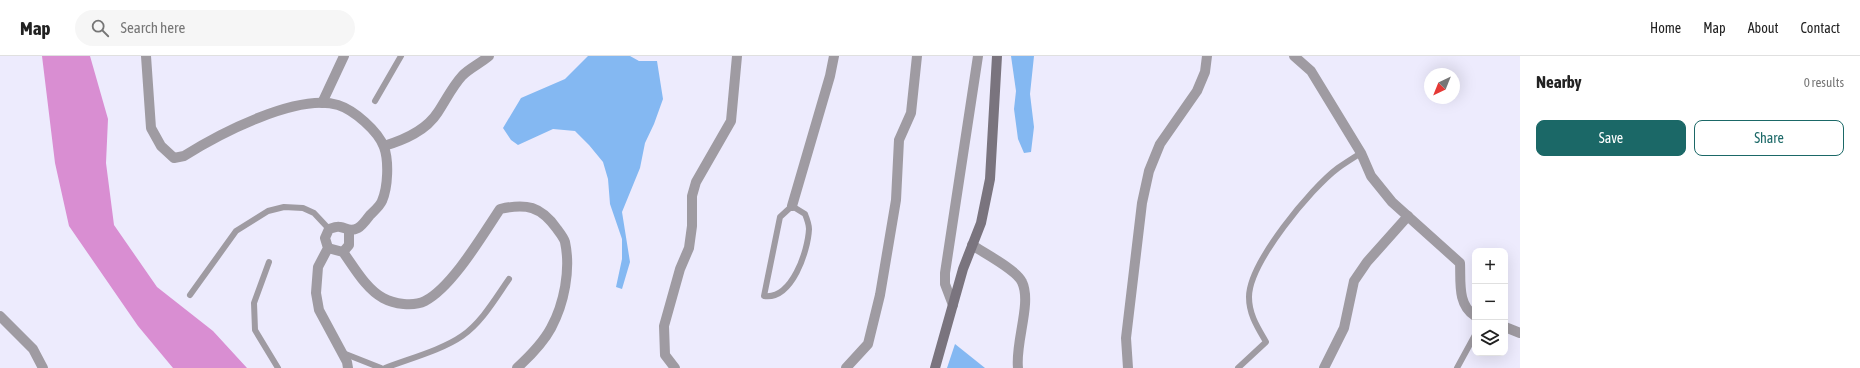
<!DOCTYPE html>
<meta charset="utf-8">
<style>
body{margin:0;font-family:"Asap Condensed",sans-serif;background:#f6f6f6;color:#222}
.controls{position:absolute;right:12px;bottom:12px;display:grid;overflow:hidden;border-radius:8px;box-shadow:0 4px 16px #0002}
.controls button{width:36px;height:36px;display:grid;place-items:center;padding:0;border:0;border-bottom:1px solid #e0e0e0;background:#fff;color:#222;font:20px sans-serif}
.compass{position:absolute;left:1424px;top:12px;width:36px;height:36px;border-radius:50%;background:#fff;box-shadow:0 4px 16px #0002;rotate:223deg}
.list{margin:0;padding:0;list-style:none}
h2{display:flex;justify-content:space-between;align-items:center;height:52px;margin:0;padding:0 16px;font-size:17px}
h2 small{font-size:13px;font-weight:400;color:#767676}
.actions{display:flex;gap:8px;padding:12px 16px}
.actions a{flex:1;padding:9px 0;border:1px solid #1b6867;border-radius:8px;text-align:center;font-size:14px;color:#1b6867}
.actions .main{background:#1b6867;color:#fff}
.icon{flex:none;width:22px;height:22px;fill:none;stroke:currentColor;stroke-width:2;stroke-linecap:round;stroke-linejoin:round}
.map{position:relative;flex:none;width:1520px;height:312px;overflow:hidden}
header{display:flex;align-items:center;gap:24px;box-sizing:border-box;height:56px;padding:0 20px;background:#fff;border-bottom:1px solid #e0e0e0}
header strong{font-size:19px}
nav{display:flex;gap:22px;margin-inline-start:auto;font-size:14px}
.search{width:280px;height:36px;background:#f6f6f6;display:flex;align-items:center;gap:10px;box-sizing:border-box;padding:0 14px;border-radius:22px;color:#767676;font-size:15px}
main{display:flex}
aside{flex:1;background:#fff}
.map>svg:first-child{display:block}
.forest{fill:#d98ed2}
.water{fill:#84b8f2}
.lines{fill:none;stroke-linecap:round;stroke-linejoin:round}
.lane{stroke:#9f9ba2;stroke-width:6}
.street{stroke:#9f9ba2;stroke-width:10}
.secondary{stroke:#7a747e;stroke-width:10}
</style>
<header>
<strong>Map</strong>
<div class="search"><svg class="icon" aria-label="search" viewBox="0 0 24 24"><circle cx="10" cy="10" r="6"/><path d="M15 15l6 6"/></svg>Search here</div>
<nav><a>Home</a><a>Map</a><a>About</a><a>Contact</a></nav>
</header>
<main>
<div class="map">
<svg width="1520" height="312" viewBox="0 0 1520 312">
<rect width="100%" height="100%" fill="#edebfd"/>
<path class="forest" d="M 42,0 L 90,0 L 108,63 L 106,107 L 114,169 L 157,231 L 213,275 L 247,312 L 173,312 L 138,270 L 69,170 L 55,107 Z"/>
<g class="water">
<path d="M 588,0 L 630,0 L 639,5 L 657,5 L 663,43 L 654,68 L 645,87 L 640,112 L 622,156 L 630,206 L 622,233 L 616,231 L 622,203 L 622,183 L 610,148 L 608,123 L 603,106 L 589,89 L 575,75 L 553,73 L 518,89 L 511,84 L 503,72 L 521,42 L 565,23 Z"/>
<path d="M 1011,0 L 1034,0 L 1030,38 L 1034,71 L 1031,96 L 1024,97 L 1018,83 L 1014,53 L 1016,35 Z"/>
<path d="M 955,288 L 985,312 L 947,312 Z"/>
</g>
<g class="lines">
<g class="lane">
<path d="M 375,45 L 401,0"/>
<path d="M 792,150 L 805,158 C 807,163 809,169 809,173 C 808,195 792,244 764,240 L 780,161 Z"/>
<path d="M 269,206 L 254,247 L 255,274 L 278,312"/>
<path d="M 190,239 L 236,175 L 268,155 L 284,151 L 303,152 L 314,157 L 329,173"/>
<path d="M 343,297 L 381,312"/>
<path d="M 385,312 C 408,303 442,294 462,280 C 482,266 495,243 509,223"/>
<path d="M 1238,312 L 1266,286 C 1258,272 1249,259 1249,241 C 1249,207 1311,132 1338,112 C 1345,107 1353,102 1361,97"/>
<path d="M 1457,312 L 1475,279"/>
</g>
<g class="street">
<path d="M 146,0 L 151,72 L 161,90 L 174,102 L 184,100 C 219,78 297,37 338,49 C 354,54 378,75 384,91 C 389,105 388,131 382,145 C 380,150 374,155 370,159 C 367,163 362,170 358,172 C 350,176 347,172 340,171 C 337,170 332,172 329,173 L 325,182 L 328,192 L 318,211 L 316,237 L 319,254 L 347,306 L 348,312"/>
<path d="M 1294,0 L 1311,15 L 1361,97 L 1371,120 L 1392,146 L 1460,207 C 1461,225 1457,249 1475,260"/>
<path d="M 322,47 L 344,0"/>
<path d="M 384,90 C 404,84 426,75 438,56 C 446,44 452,31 462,20 C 468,13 481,7 489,0"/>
<path d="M 792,150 L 830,20 L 834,0"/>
<path d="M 972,189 C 984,197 1017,214 1022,226 C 1032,247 1015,286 1018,312"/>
<path d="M 328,192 L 343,196 C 354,211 366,233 383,242 C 394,248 413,251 425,245 C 452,231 482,180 500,153 C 526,147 541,150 557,173 C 560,177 564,182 565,186 C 571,214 564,248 551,272 C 543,287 529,301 517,312"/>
<path d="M 343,196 L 349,189 L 349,174"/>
<path d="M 953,249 L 945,228 L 945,217 L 978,0"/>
<path d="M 0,260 L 33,293 L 43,312"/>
<path d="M 1505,271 L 1520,277"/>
<path d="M 675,312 L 665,299 L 664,270 L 680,213 L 689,192 L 692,170 L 692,140 L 696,126 L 731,65 L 737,0"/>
<path d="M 846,312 L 868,288 L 880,239 L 896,144 L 899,84 L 911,57 L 917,0"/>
<path d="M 1128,312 L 1126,282 L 1142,147 L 1149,115 L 1160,88 L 1197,35 L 1205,16 L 1207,0"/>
<path d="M 1324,312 L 1344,272 L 1354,225 L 1367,206 L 1408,160"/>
</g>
<path class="secondary" d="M 935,312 L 963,213 L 981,167 L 990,123 L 997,0"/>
</g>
</svg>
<div class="controls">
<button>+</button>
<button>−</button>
<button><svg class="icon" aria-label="layers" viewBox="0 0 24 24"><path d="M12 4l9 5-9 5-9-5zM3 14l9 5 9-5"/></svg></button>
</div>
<svg class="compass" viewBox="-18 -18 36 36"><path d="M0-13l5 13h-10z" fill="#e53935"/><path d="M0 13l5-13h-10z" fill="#767676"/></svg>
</div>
<aside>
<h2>Nearby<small>0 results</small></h2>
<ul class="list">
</ul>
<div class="actions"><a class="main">Save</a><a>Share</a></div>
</aside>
</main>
